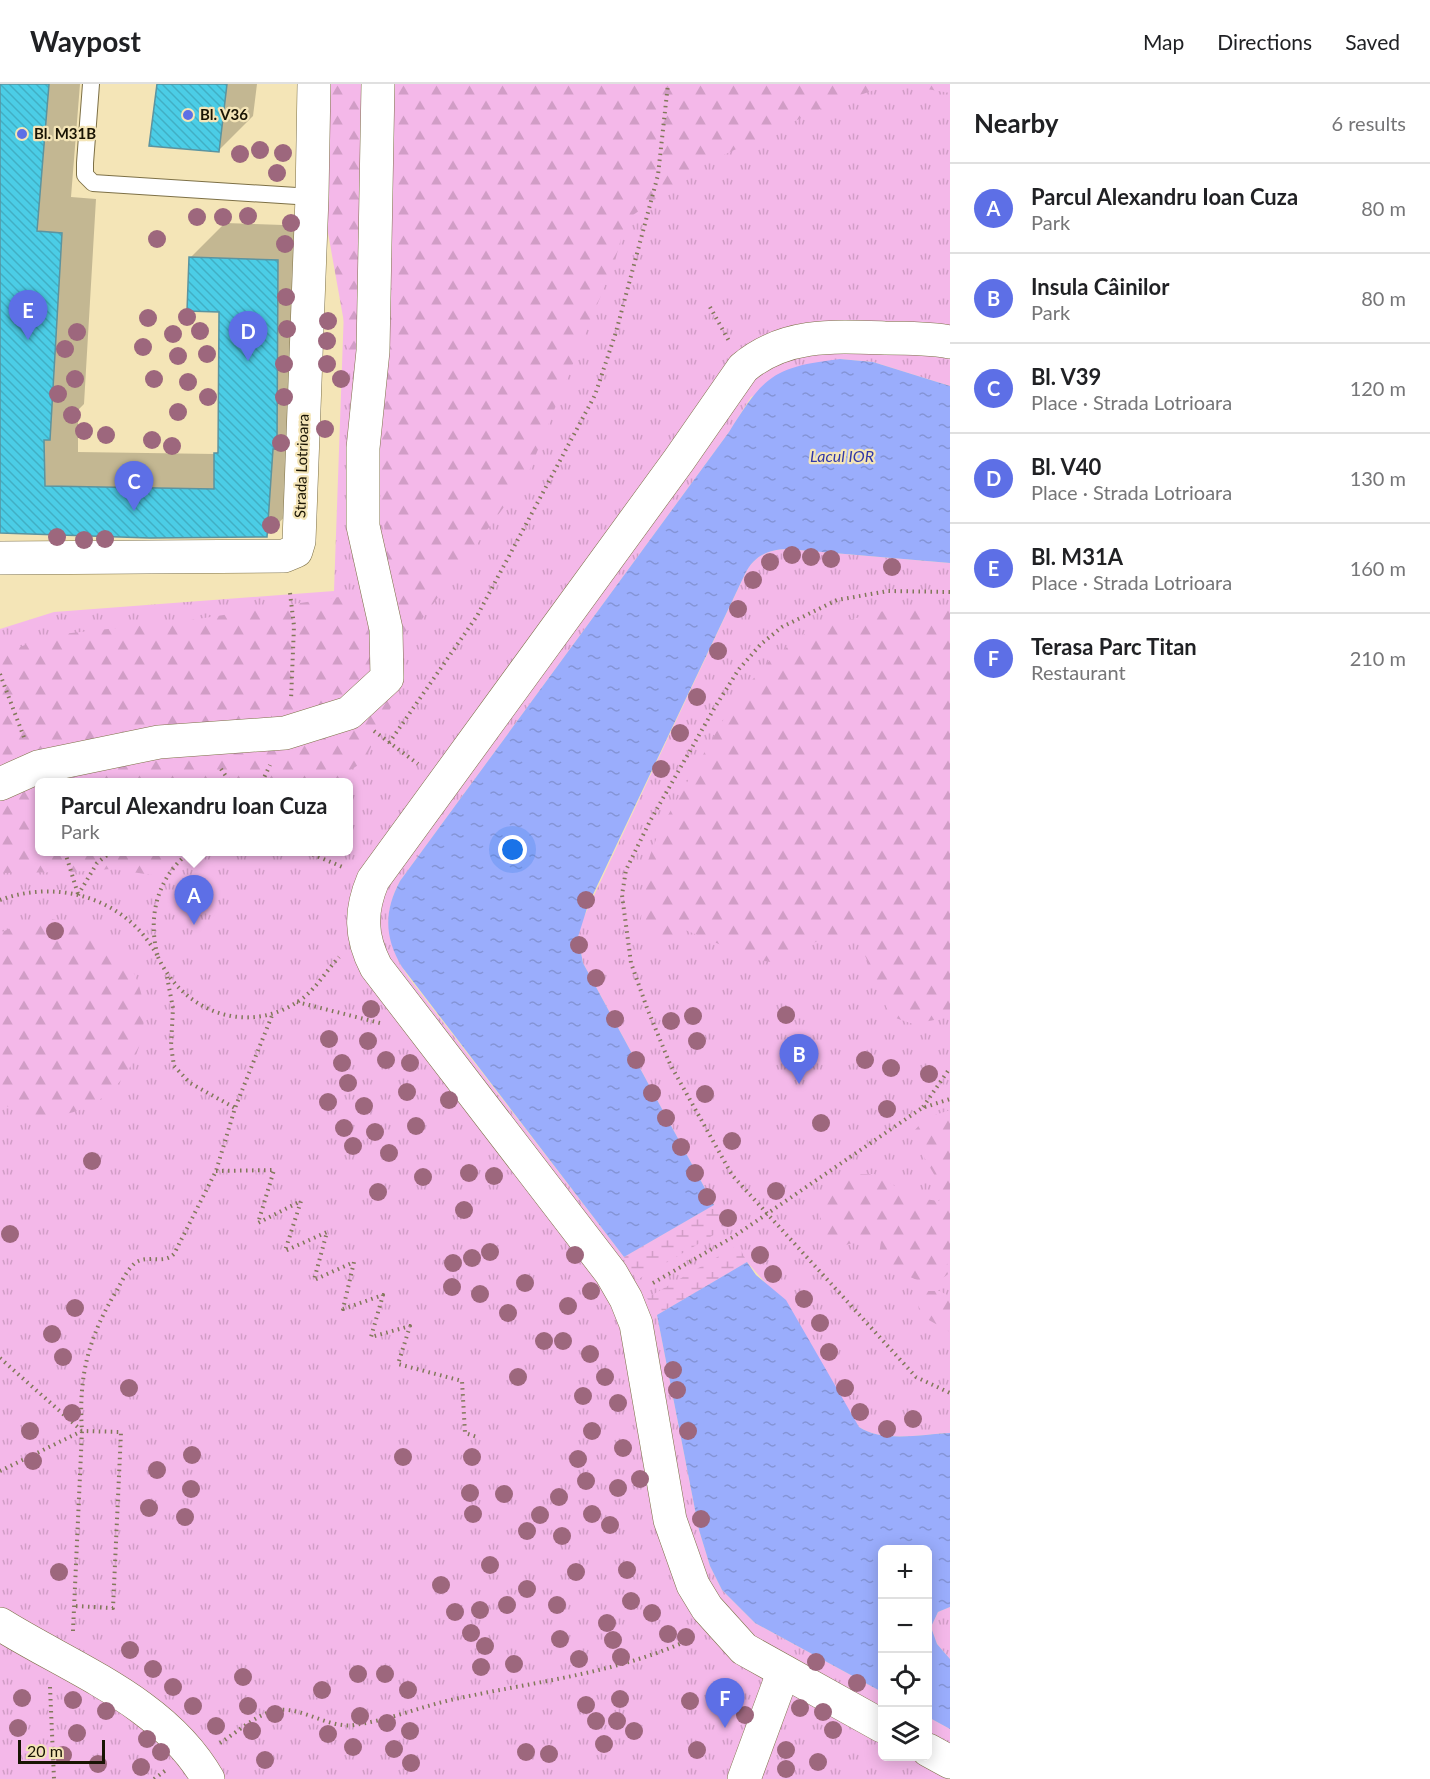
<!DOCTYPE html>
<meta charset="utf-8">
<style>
body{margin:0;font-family:Lato,sans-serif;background:#f6f6f6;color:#202124}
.controls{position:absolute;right:18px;bottom:18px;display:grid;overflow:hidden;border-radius:9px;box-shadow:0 3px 15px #0003}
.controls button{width:54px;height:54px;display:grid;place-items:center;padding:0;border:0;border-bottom:2px solid #e0e0e0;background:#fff;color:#202124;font:30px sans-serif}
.scale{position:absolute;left:18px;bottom:15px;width:87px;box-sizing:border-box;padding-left:6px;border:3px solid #191404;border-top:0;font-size:16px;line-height:21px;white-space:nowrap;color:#191404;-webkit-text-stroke:4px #f4e5b7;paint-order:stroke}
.you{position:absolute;left:513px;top:766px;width:21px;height:21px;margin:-15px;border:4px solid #fff;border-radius:50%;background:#1a73e8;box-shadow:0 0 0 9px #1a73e833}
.badge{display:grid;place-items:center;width:39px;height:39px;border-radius:50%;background:#5d6fe6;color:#fff;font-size:20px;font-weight:700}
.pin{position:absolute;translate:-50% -50px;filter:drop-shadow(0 2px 3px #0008)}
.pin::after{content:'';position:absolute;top:32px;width:21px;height:18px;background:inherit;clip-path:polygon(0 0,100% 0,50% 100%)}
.popup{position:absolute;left:35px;top:694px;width:318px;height:78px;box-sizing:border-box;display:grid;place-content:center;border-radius:9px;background:#fff;filter:drop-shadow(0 2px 4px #0005);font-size:20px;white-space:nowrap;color:#757577}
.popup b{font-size:22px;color:#202124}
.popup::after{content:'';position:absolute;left:50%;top:100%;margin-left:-12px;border:12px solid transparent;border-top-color:#fff}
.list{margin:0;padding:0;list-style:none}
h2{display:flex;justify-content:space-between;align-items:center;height:78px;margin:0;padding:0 24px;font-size:26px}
h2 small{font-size:20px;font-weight:400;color:#757577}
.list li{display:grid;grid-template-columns:39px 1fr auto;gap:18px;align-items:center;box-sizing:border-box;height:90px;padding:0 24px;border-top:2px solid #e0e0e0}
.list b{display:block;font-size:22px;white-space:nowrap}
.list p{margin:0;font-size:20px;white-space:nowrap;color:#757577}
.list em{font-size:20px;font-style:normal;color:#757577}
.icon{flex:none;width:33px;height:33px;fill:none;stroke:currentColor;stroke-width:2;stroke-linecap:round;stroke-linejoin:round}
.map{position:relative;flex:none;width:950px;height:1695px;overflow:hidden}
header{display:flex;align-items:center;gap:36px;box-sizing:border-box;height:84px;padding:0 30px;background:#fff;border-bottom:2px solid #e0e0e0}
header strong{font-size:28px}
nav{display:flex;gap:33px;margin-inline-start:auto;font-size:21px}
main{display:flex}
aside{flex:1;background:#fff}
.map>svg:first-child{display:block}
.grass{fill:url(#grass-tufts);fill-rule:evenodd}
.forest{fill:url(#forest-firs)}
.wetland{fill:url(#wetland-marsh)}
.water{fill:url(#water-ripples)}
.shadow{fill:#0003}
.building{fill:url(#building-back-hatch);stroke:#5b94a0;stroke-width:1.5}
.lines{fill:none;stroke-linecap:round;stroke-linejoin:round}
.lane-casing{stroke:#7d7046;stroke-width:18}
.street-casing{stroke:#7d7046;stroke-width:34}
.path{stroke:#82785a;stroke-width:4;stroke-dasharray:1.5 4.5;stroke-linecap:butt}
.lane{stroke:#fff;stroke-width:16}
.street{stroke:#fff;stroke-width:33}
.tree{fill:#9d677d}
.poi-dot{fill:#5d6fe6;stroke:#f4e5b7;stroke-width:2}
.labels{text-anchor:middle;stroke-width:4.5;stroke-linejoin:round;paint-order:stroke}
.poi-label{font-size:15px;font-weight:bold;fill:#191404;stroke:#f4e5b7;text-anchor:start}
.street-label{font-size:15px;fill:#191404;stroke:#f4e5b7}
.water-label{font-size:16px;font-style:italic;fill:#3138a7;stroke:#f4e5b7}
</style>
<header>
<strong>Waypost</strong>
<nav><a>Map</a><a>Directions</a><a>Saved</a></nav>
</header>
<main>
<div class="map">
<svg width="950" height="1695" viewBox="0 0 950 1695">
<defs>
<pattern id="grass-tufts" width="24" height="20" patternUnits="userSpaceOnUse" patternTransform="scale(1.5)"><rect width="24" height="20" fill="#f4b8e9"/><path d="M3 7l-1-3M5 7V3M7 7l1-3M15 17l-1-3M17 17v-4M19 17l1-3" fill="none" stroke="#d19dc6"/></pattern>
<pattern id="forest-firs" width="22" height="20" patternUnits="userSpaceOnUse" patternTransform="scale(1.5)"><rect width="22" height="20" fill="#f4b8e9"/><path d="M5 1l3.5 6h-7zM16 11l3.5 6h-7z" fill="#d19dc6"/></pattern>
<pattern id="wetland-marsh" width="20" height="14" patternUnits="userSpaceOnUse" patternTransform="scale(1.5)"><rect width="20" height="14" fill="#f4b8e9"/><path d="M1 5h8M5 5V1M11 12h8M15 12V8" fill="none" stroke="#d19dc6"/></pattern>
<pattern id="water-ripples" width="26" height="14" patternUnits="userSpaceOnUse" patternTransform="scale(1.5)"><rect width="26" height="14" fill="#9aadfc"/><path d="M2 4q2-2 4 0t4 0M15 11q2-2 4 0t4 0" fill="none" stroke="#8494d6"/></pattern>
<pattern id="building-back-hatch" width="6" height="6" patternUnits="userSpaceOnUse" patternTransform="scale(1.5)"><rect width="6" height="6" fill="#4bcde6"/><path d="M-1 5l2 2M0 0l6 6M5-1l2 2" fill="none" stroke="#41afc4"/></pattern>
</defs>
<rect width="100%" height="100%" fill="#f4e5b7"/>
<g class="grass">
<path d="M 352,0 L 950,0 L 950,302 L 873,278 L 840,275 L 751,313 L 729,348 L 400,797 C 381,832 387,862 409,894 L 624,1173 L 714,1121 L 583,879 L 578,853 L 582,837 L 745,490 C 754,472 767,466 787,465 L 950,479 L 950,1349 C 923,1350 883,1359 859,1343 L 770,1204 L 747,1178 L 657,1231 L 699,1446 L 710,1482 L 722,1506 L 755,1539 L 882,1608 L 882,1672 L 928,1672 L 928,1633 L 950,1645 L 950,1695 L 0,1695 L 0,545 L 54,528 L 334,507 ZM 40,698 L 348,698 L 348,768 L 40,768 Z"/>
<path d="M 950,1523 L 950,1575 L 937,1560 L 931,1543 L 938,1528 Z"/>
</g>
<g class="forest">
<path d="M 327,0 L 891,0 L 818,26 L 707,79 L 626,136 L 615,177 L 528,390 L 417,542 L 400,550 L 390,504 L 382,418 L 355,300 L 325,132 Z"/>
<path d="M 898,0 L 950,0 L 950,9 Z"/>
<path d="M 358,510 L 393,619 L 364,677 L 333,698 L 40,698 L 40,768 L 213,768 L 159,792 L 111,785 L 72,788 L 0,789 L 0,570 L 53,551 L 191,536 Z"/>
<path d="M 950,523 L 950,933 L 913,940 L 890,932 L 859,857 C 825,847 811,858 787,880 L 757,876 L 683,845 L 663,859 L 640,846 L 646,782 L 660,745 L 736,614 L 770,576 L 810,546 L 887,526 Z"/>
<path d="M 52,835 C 63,838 74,839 84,842 C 99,848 113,860 123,872 C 177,941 119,1046 30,1030 C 20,1028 9,1023 0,1019 L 0,849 L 19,840 Z"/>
<path d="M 950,1026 L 950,1178 L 945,1182 L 948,1190 C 925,1211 899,1186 879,1171 L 881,1157 L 877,1151 L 846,1161 L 827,1154 L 819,1130 L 831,1106 L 857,1090 L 874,1090 L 916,1114 L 939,1117 L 943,1108 C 934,1086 919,1070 913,1048 L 926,1034 Z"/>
<path d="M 927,1207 L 940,1207 L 950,1213 L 950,1248 L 920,1231 L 917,1215 Z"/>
</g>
<g class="wetland">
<path d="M 714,1121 L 727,1143 L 637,1196 L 624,1173 Z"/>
<path d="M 738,1161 L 747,1178 L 657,1231 L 647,1214 Z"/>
</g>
<g class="water">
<path d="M 840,275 L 873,278 L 950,302 L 950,479 L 787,465 C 767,466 754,472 745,490 L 588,821 L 578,853 L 583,879 L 714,1121 L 624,1173 L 402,883 C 384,853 384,827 400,797 L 729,348 C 764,292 773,283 840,275 Z"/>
<path d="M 747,1178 L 756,1191 L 786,1216 L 859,1343 C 883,1359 923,1350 950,1349 L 950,1523 L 938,1528 L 931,1543 L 937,1560 L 950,1575 L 950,1645 L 928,1633 L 928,1466 L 882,1466 L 882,1608 L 755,1539 L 722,1506 L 710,1482 L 699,1446 L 657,1231 Z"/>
</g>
<g class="shadow">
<path d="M 0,0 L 80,0 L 71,113 L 96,115 L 84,320 L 78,326 L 78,368 L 215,370 L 220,366 L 221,226 L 190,174 L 225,139 L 312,142 L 300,417 L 266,452 L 0,448 Z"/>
<path d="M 158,0 L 257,0 L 253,32 L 219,66 Z"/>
</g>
<g class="building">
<path d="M 0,0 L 49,0 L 37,147 L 62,149 L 50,356 L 44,356 L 45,402 L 214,405 L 214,369 L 218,369 L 219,228 L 187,227 L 189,173 L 278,176 L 277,365 L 273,365 L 267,453 L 150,454 L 0,449 Z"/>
<path d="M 157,0 L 227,0 L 219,68 L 149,62 Z"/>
</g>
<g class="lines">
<defs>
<path id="lane" d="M 91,0 L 85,79 L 85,91 L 93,99 L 312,113"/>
<g id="street">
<path d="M 0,474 L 284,472 L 296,467 L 299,457 L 312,113 L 314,0"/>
<path d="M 0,700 L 38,683 L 159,658 L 285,649 L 349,629 L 387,594 L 386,545 L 363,442 L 363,364 L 373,267 L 378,0"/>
<path d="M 0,1540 C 72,1585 164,1618 208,1695"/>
<path d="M 882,1642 L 744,1565 L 707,1524 L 693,1501 L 670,1436 L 636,1240 L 626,1215 L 611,1189 L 376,883 C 360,852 360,827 373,796 L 679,376 L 743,284 C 784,249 834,252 885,254 C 906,254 929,254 950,258"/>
<path d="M 928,1666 L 950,1678"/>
<path d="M 744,1695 L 783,1589"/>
</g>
</defs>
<use href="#lane" class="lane-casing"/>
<use href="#street" class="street-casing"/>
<g class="path">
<path d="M 710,223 L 729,257"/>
<path d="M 950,508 L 888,507 L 837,516 L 782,543 L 761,560 L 739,585 L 715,623 L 650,737 L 626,786 L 622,811 L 631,879 L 647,924 L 670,980 L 732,1091 L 916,1293 L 950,1309"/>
<path d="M 290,509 L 294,542 L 291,616"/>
<path d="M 0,590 L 25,656"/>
<path d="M 374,647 L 418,680"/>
<path d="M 389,659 L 477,532 L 595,311 L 616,248 L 658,91 L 668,0"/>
<path d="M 221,685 L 230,698"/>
<path d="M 262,698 L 270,681"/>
<path d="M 65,768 L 78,810"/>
<path d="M 307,768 L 345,784"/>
<path d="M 78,811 L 97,779 L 111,768"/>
<path d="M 0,816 C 59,794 128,815 158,873 C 147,833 157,793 190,768"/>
<path d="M 158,873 C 184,930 251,953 303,914 C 317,903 327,886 339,873"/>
<path d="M 167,893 L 173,924 L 171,962 L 174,982 L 190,999 L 235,1024"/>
<path d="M 297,918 L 380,939"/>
<path d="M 923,1023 L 950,984"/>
<path d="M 216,1087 L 274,1086 L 258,1139 L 301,1117 L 285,1167 L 327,1148 L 314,1196 L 354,1178 L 343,1225 L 383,1211 L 371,1253 L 410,1242 L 398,1280 L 462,1297 L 465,1349 L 477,1353"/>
<path d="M 653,1199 L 733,1153 L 922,1024 L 950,1015"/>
<path d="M 0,1274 L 81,1346"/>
<path d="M 0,1387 L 82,1347 L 121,1348 L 113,1524 L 75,1522"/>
<path d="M 73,1547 L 82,1347 C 78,1292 89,1252 117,1206 C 122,1197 127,1186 135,1179 C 148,1170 163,1181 174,1170 L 216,1087 L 235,1024 L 273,929"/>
<path d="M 50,1603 L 54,1695"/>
<path d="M 220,1659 C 236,1649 252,1634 270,1628 C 297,1618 326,1645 354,1641 C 391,1636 424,1621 460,1614 C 538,1597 619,1589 693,1554"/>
<path d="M 154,1695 L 166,1686"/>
</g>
<use href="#lane" class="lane"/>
<use href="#street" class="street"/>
</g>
<g class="tree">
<circle cx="260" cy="66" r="9"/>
<circle cx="283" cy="69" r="9"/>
<circle cx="240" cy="70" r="9"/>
<circle cx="277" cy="89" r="9"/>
<circle cx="248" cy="132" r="9"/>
<circle cx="197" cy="133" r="9"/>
<circle cx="223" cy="133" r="9"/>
<circle cx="291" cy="139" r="9"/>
<circle cx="157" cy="155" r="9"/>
<circle cx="285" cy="160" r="9"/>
<circle cx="286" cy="213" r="9"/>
<circle cx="187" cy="233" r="9"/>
<circle cx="148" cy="234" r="9"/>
<circle cx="328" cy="237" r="9"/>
<circle cx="287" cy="245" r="9"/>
<circle cx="200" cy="247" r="9"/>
<circle cx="77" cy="248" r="9"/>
<circle cx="173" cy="250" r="9"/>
<circle cx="327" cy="257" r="9"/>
<circle cx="143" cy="263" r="9"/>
<circle cx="65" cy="265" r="9"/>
<circle cx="207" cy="270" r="9"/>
<circle cx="178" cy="272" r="9"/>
<circle cx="284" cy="280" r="9"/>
<circle cx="327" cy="280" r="9"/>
<circle cx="75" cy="295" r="9"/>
<circle cx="154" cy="295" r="9"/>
<circle cx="341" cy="295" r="9"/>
<circle cx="188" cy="298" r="9"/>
<circle cx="58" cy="310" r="9"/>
<circle cx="208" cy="313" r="9"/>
<circle cx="284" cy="313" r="9"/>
<circle cx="178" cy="328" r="9"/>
<circle cx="72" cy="331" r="9"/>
<circle cx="325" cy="345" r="9"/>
<circle cx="84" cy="347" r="9"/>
<circle cx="106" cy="351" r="9"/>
<circle cx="152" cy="356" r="9"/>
<circle cx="281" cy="359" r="9"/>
<circle cx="172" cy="362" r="9"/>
<circle cx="271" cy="441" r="9"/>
<circle cx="57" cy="453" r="9"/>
<circle cx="105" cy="455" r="9"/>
<circle cx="84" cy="456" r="9"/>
<circle cx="792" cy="471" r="9"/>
<circle cx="811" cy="473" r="9"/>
<circle cx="831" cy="475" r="9"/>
<circle cx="770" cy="478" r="9"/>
<circle cx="892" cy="483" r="9"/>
<circle cx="753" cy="496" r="9"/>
<circle cx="738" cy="525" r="9"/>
<circle cx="718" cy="567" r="9"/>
<circle cx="697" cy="613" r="9"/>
<circle cx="680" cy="649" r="9"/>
<circle cx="661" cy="685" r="9"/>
<circle cx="586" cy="816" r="9"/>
<circle cx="55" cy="847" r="9"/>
<circle cx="579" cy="861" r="9"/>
<circle cx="596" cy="894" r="9"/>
<circle cx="371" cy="925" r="9"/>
<circle cx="786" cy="931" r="9"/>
<circle cx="693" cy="932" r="9"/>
<circle cx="615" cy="935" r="9"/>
<circle cx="671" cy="937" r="9"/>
<circle cx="329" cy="955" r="9"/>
<circle cx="368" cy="957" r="9"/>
<circle cx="697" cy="957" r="9"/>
<circle cx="386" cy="976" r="9"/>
<circle cx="636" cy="976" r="9"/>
<circle cx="865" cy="976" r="9"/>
<circle cx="342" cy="979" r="9"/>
<circle cx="410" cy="979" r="9"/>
<circle cx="891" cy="984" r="9"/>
<circle cx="929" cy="990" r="9"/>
<circle cx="348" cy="999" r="9"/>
<circle cx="407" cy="1008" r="9"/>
<circle cx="652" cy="1009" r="9"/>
<circle cx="705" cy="1010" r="9"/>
<circle cx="449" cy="1016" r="9"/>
<circle cx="328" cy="1018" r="9"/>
<circle cx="364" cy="1022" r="9"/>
<circle cx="887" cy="1025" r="9"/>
<circle cx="666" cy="1034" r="9"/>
<circle cx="821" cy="1039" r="9"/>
<circle cx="416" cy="1042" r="9"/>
<circle cx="344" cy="1044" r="9"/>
<circle cx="375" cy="1048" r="9"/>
<circle cx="732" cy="1057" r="9"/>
<circle cx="353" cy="1062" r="9"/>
<circle cx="681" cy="1063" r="9"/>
<circle cx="389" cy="1069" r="9"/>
<circle cx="92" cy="1077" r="9"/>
<circle cx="469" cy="1089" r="9"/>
<circle cx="695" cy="1089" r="9"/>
<circle cx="494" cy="1092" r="9"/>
<circle cx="423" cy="1093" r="9"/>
<circle cx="776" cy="1107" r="9"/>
<circle cx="378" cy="1108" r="9"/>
<circle cx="707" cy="1113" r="9"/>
<circle cx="464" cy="1126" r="9"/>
<circle cx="728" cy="1134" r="9"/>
<circle cx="10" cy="1150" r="9"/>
<circle cx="490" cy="1168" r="9"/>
<circle cx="575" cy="1171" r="9"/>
<circle cx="760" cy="1171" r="9"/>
<circle cx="472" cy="1174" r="9"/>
<circle cx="453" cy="1179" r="9"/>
<circle cx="773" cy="1190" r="9"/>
<circle cx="525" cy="1199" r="9"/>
<circle cx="452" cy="1203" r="9"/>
<circle cx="591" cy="1207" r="9"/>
<circle cx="480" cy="1210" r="9"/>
<circle cx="804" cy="1215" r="9"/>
<circle cx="568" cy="1222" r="9"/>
<circle cx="75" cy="1224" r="9"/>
<circle cx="508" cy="1229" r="9"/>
<circle cx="820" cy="1239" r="9"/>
<circle cx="52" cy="1250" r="9"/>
<circle cx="544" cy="1257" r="9"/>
<circle cx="563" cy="1257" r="9"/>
<circle cx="829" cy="1268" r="9"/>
<circle cx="590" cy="1270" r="9"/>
<circle cx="63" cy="1273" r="9"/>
<circle cx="673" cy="1286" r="9"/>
<circle cx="518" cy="1293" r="9"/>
<circle cx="605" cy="1293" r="9"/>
<circle cx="129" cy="1304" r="9"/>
<circle cx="845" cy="1304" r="9"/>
<circle cx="677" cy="1306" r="9"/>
<circle cx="583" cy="1312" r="9"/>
<circle cx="618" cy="1319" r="9"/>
<circle cx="860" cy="1328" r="9"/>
<circle cx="72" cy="1329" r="9"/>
<circle cx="913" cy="1335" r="9"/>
<circle cx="887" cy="1345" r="9"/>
<circle cx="30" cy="1347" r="9"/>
<circle cx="592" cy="1347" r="9"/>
<circle cx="688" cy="1347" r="9"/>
<circle cx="623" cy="1364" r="9"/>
<circle cx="192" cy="1371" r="9"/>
<circle cx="403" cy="1373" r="9"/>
<circle cx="472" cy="1373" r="9"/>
<circle cx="578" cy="1375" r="9"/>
<circle cx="33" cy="1377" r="9"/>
<circle cx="157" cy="1386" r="9"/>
<circle cx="640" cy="1395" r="9"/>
<circle cx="586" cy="1397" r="9"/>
<circle cx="618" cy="1404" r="9"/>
<circle cx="191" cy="1405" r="9"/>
<circle cx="470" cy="1409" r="9"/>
<circle cx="504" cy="1410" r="9"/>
<circle cx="559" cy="1413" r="9"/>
<circle cx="149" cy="1424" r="9"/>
<circle cx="473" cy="1430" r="9"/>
<circle cx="592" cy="1430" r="9"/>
<circle cx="540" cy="1431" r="9"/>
<circle cx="185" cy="1433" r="9"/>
<circle cx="701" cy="1435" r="9"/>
<circle cx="610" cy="1441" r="9"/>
<circle cx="527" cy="1447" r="9"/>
<circle cx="562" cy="1452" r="9"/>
<circle cx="490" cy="1481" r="9"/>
<circle cx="627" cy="1486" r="9"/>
<circle cx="59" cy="1488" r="9"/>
<circle cx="576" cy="1488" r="9"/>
<circle cx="441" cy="1501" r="9"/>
<circle cx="527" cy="1505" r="9"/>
<circle cx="631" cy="1517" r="9"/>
<circle cx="507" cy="1521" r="9"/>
<circle cx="557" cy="1521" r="9"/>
<circle cx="480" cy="1526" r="9"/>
<circle cx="455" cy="1528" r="9"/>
<circle cx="652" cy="1529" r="9"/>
<circle cx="607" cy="1539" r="9"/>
<circle cx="471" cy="1549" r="9"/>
<circle cx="668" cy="1550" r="9"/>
<circle cx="686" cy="1553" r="9"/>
<circle cx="560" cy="1555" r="9"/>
<circle cx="613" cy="1556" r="9"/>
<circle cx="485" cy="1562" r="9"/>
<circle cx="130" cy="1566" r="9"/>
<circle cx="621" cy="1573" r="9"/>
<circle cx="579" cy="1575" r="9"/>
<circle cx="816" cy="1578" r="9"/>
<circle cx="514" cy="1580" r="9"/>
<circle cx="481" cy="1583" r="9"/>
<circle cx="153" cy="1585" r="9"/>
<circle cx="358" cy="1590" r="9"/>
<circle cx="385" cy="1590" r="9"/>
<circle cx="243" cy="1593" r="9"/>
<circle cx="857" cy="1599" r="9"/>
<circle cx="173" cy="1603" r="9"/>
<circle cx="322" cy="1606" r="9"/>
<circle cx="408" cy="1606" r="9"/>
<circle cx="22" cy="1614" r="9"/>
<circle cx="620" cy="1615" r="9"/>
<circle cx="73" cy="1616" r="9"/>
<circle cx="690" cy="1617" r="9"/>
<circle cx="724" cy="1620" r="9"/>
<circle cx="586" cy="1621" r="9"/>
<circle cx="193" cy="1622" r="9"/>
<circle cx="248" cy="1622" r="9"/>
<circle cx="800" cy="1624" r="9"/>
<circle cx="106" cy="1627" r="9"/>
<circle cx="823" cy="1628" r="9"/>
<circle cx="275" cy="1630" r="9"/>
<circle cx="745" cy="1631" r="9"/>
<circle cx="360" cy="1632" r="9"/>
<circle cx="596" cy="1637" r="9"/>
<circle cx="617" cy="1637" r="9"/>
<circle cx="387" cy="1639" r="9"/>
<circle cx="216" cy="1642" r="9"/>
<circle cx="18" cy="1644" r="9"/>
<circle cx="833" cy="1646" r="9"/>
<circle cx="252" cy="1647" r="9"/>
<circle cx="410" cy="1647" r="9"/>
<circle cx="634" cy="1647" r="9"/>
<circle cx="77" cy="1649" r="9"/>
<circle cx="328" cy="1650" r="9"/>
<circle cx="147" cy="1655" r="9"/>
<circle cx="604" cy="1660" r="9"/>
<circle cx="353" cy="1663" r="9"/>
<circle cx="394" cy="1665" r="9"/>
<circle cx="697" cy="1666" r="9"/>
<circle cx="786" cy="1666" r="9"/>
<circle cx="161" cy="1668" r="9"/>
<circle cx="526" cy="1668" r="9"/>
<circle cx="549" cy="1670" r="9"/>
<circle cx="63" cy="1671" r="9"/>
<circle cx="265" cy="1676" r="9"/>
<circle cx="818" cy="1678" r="9"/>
<circle cx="411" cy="1679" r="9"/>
<circle cx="98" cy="1680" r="9"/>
<circle cx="141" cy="1683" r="9"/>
<circle cx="786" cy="1685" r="9"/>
</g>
<g class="poi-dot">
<circle cx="188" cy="31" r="6"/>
<circle cx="22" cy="50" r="6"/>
</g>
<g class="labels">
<g class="poi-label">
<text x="200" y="36">Bl. V36</text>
<text x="34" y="55">Bl. M31B</text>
</g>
<g class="street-label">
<text transform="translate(302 382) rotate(-88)" y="5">Strada Lotrioara</text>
</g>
<g class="water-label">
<text x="842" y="378">Lacul IOR</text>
</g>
</g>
</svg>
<div class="controls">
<button>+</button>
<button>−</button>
<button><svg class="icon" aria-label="locate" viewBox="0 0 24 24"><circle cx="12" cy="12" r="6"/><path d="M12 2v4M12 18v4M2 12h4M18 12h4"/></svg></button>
<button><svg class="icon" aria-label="layers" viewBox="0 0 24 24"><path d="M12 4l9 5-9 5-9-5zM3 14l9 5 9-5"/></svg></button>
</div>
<div class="scale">20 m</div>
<div class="you"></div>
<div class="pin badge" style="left:194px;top:841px">A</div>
<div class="popup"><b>Parcul Alexandru Ioan Cuza</b>Park</div>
<div class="pin badge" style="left:799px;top:1000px">B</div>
<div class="pin badge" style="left:134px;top:427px">C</div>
<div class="pin badge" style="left:248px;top:277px">D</div>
<div class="pin badge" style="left:28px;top:256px">E</div>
<div class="pin badge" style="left:725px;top:1644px">F</div>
</div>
<aside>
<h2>Nearby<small>6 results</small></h2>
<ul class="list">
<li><span class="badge">A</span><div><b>Parcul Alexandru Ioan Cuza</b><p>Park</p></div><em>80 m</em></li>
<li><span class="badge">B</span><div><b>Insula Câinilor</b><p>Park</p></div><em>80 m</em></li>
<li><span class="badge">C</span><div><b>Bl. V39</b><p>Place · Strada Lotrioara</p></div><em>120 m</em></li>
<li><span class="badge">D</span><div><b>Bl. V40</b><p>Place · Strada Lotrioara</p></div><em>130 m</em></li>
<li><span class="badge">E</span><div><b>Bl. M31A</b><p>Place · Strada Lotrioara</p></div><em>160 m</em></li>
<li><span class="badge">F</span><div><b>Terasa Parc Titan</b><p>Restaurant</p></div><em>210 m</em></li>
</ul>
</aside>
</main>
